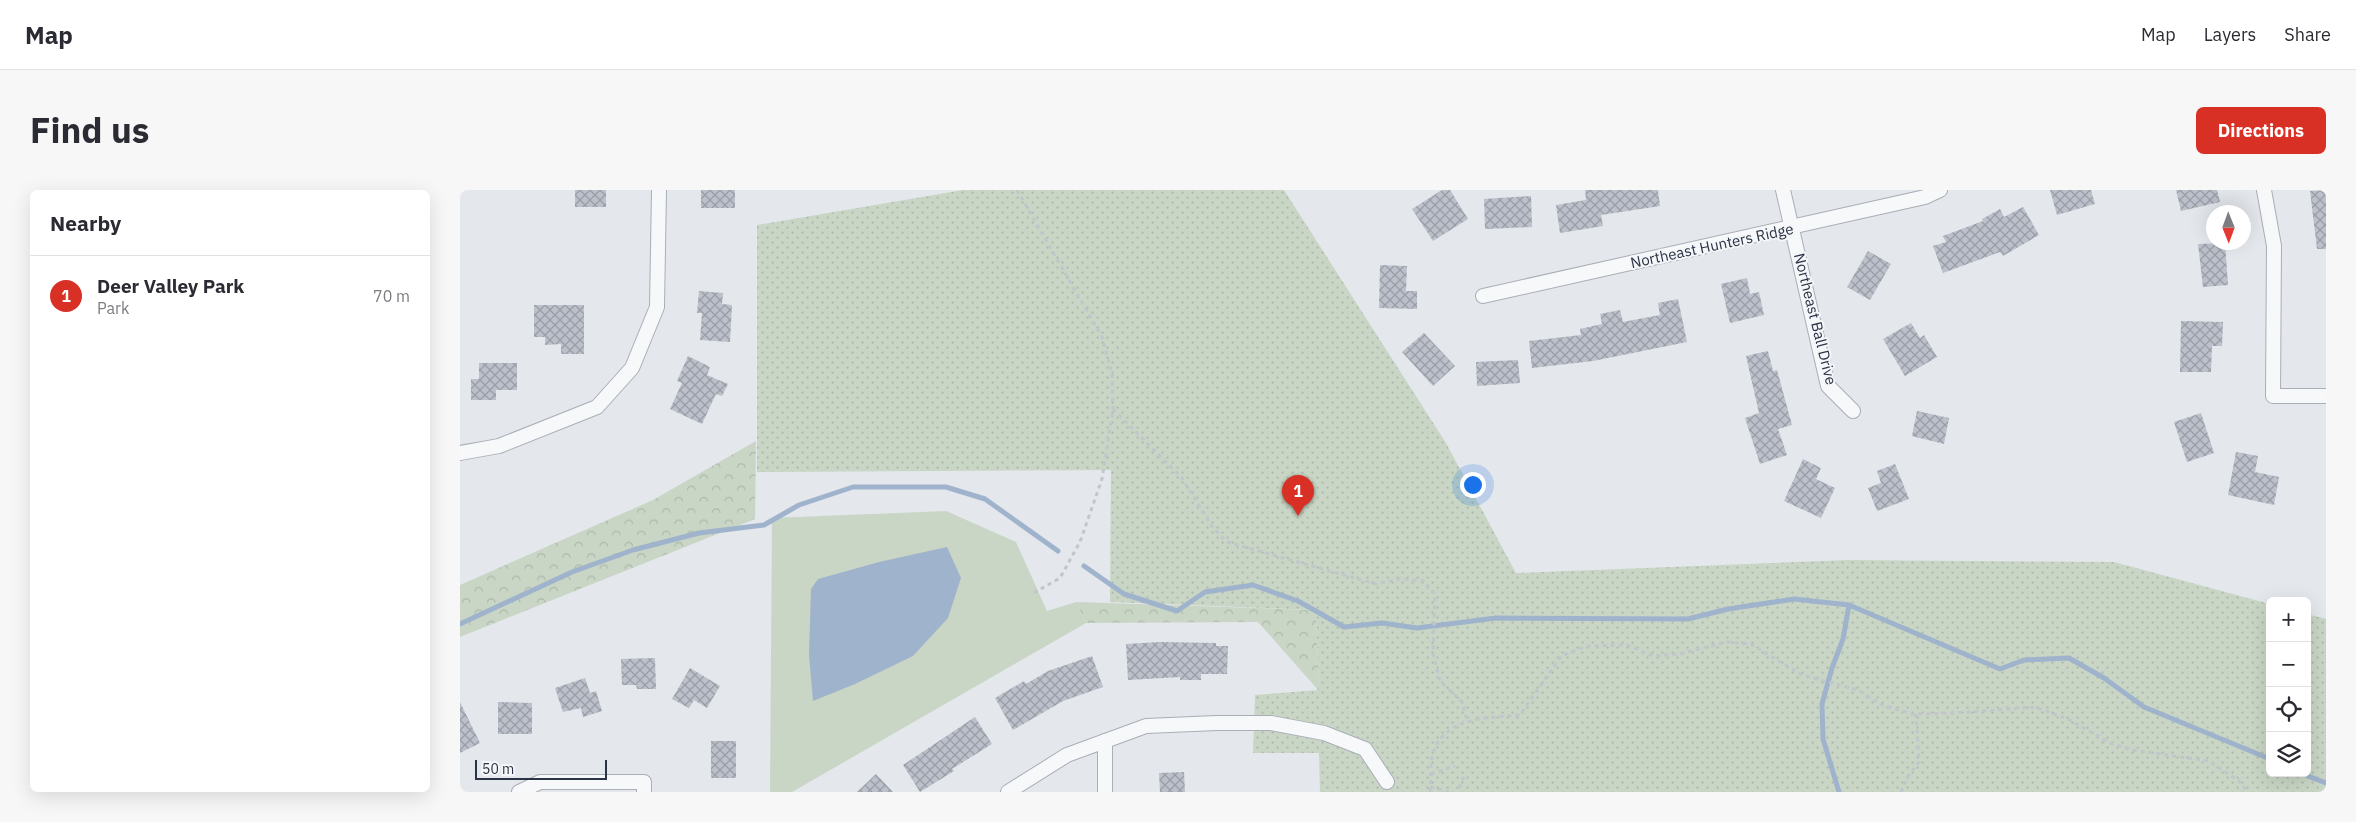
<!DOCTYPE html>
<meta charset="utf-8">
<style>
body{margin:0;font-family:"IBM Plex Sans",sans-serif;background:#f7f7f7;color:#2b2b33}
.controls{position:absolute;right:15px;bottom:15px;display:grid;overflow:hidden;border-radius:8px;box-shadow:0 5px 20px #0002}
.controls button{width:45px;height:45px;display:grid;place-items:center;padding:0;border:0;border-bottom:1px solid #e1e1e2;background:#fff;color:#2b2b33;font:25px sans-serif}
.compass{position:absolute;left:1746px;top:15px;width:45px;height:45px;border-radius:50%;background:#fff;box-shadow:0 5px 20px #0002;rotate:179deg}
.scale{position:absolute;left:15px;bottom:12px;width:132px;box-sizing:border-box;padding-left:5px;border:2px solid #2b3445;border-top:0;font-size:14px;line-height:18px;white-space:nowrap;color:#2b3445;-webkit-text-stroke:4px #f4f6f9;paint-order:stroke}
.you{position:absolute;left:1012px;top:294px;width:18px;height:18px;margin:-12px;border:4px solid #fff;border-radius:50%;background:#1a73e8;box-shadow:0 0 0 8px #1a73e833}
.badge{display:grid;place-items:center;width:32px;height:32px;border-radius:50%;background:#d93025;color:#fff;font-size:16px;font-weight:700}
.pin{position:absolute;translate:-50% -41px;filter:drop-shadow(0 1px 2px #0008)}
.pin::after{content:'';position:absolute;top:26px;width:18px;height:15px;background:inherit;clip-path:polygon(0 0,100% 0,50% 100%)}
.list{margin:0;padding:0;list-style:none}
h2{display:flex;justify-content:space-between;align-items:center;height:65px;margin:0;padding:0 20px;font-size:21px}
h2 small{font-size:16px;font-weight:400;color:#7c7c81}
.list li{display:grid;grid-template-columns:32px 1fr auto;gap:15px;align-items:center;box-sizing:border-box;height:80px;padding:0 20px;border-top:1px solid #e1e1e2}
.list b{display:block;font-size:19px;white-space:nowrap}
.list p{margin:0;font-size:16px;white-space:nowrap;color:#7c7c81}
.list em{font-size:16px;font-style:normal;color:#7c7c81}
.icon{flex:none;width:28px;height:28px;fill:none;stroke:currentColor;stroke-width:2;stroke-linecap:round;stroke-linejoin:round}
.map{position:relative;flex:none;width:1866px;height:602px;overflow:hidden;border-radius:8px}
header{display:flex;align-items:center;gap:30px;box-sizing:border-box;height:70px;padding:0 25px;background:#fff;border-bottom:1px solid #e1e1e2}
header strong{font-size:24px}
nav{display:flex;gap:28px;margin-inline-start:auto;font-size:18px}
.intro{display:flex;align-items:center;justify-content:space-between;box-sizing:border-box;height:120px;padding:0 30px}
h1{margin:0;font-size:35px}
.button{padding:12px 22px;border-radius:8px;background:#d93025;color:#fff;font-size:18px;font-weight:700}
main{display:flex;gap:30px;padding:0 30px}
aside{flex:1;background:#fff;border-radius:8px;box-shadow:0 5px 20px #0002}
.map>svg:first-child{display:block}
.green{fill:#c9d6c5}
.forest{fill:url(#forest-crowns)}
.park{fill:url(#park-dots)}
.water{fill:#9fb4cc}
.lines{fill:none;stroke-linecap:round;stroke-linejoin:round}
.stream{stroke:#9fb4cc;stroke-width:5}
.building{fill:url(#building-cross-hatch)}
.minor-casing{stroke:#a9aeb7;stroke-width:16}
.path{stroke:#c2c5cb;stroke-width:3;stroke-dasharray:4 4;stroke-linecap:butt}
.minor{stroke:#f7f8fa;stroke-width:14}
.labels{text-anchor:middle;stroke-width:4;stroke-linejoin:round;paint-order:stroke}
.street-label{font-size:15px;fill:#2b3445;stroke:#f4f6f9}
</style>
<header>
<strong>Map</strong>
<nav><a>Map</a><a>Layers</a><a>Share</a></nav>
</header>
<div class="intro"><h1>Find us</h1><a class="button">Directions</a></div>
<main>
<aside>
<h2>Nearby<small></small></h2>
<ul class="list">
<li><span class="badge">1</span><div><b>Deer Valley Park</b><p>Park</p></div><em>70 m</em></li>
</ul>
</aside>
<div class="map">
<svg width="1866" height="602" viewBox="0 0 1866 602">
<defs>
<pattern id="forest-crowns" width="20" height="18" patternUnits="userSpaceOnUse" patternTransform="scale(1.25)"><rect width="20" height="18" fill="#c9d6c5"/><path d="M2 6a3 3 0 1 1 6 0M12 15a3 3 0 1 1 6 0" fill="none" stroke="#adb8ab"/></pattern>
<pattern id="park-dots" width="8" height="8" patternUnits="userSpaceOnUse" patternTransform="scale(1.25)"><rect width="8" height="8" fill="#c9d6c5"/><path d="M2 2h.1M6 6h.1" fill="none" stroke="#adb8ab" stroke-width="1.8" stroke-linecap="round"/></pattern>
<pattern id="building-cross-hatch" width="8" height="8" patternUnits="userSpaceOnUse" patternTransform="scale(1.25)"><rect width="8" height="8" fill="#bbc0ca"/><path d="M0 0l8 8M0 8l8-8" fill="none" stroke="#989da6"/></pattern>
</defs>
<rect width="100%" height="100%" fill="#e4e7ec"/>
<path class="green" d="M 486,321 L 556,352 L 587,421 L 616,412 L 626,433 L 332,602 L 310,602 L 312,328 Z"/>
<g class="forest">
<path d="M 296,251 L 295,329 L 0,447 L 0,395 L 193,310 Z"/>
<path d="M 616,412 L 856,420 L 859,501 L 798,432 L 626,433 Z"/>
</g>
<path class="park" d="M 503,0 L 824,0 L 986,253 L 1056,383 L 1387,370 L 1654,372 L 1810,414 L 1810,583 L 1847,583 L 1847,424 L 1866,429 L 1866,602 L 860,602 L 859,563 L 793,563 L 795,505 L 859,500 L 856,420 L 650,412 L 651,280 L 297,282 L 297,35 Z"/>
<path class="water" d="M 487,357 L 501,388 L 488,428 L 453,466 L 395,494 L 353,511 L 349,465 L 351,399 L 358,389 L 419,372 Z"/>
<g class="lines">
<g class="stream">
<path d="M 624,376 L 664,404 L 717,421 L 745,402 L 793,395 L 838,411 L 884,437 L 922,433 L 957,438 L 1036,428 L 1228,429 L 1268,419 L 1334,409 L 1389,415 L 1540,479 L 1564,470 L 1609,468 L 1644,488 L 1684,517 L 1810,569"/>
<path d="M 0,434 L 112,382 L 173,360 L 239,343 L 304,335 L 339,315 L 393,297 L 486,297 L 525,309 L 598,361"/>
<path d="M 1840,583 L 1866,593"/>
<path d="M 1379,602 L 1363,549 L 1362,514 L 1372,478 L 1383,449 L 1389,415"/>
</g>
</g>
<g class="building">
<rect x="115" y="0" width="31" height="17"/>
<rect x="241" y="0" width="34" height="18"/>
<path d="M 982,0 L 990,0 L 1008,29 L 973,51 L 952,19 Z"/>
<path d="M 1125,0 L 1198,0 L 1200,16 L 1141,25 L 1143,36 L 1100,43 L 1096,15 L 1126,10 Z"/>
<path d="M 1590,0 L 1631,0 L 1635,14 L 1597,25 Z"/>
<path d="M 1716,0 L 1757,0 L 1760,12 L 1721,21 Z"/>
<path d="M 1866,0 L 1866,59 L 1857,59 L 1850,1 Z"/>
<path d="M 1071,6 L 1072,37 L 1025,39 L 1024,9 Z"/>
<path d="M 1563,17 L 1579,45 L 1543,66 L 1540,62 L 1483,83 L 1473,56 L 1486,52 L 1483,46 L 1523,31 L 1522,29 L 1540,19 L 1544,27 Z"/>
<path d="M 1765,53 L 1768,95 L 1743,97 L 1738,54 Z"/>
<path d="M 1408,61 L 1431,74 L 1410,110 L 1387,97 Z"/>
<path d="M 920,75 L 947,76 L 946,101 L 957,101 L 957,119 L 919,118 Z"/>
<path d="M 1287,88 L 1290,104 L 1299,102 L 1304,125 L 1270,133 L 1261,94 Z"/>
<path d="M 239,101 L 263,103 L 262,114 L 272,115 L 270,152 L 240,150 L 242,123 L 237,123 Z"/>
<path d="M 1218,109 L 1227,152 L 1133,171 L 1072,178 L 1069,151 L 1121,145 L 1120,139 L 1142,134 L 1140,124 L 1160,120 L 1163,132 L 1200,125 L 1198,113 Z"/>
<path d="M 74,115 L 124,115 L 124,164 L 101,164 L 101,154 L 85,155 L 85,147 L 74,147 Z"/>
<path d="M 1721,131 L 1763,132 L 1762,156 L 1752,156 L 1751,182 L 1720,182 Z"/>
<path d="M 1451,133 L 1460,148 L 1464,145 L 1477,167 L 1445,186 L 1423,149 Z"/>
<path d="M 964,143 L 995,176 L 973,196 L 942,162 Z"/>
<path d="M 1308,161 L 1313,181 L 1317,180 L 1332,235 L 1318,239 L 1327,265 L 1300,274 L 1285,228 L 1299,223 L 1286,166 Z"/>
<path d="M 228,166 L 250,177 L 247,185 L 268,194 L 262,206 L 256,204 L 242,234 L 210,219 L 222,193 L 217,191 Z"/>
<path d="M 1058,170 L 1060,193 L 1017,196 L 1016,172 Z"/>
<path d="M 19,173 L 57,173 L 57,200 L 36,200 L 36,210 L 11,210 L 11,189 L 19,189 Z"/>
<path d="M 1457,221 L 1489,228 L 1484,254 L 1452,246 Z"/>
<path d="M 1741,223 L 1754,263 L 1727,272 L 1714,232 Z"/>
<path d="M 1776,262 L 1798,266 L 1795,282 L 1819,287 L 1814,315 L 1768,305 Z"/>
<path d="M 1343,269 L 1361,278 L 1356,289 L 1375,298 L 1361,328 L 1324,311 Z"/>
<path d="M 1435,274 L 1449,309 L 1417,321 L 1408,298 L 1421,293 L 1417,281 Z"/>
<path d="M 700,452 L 756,453 L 756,456 L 768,456 L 767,484 L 741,484 L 741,490 L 720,490 L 720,487 L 668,490 L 666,454 Z"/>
<path d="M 632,466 L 643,497 L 603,511 L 553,540 L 535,508 L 564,491 L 566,494 L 588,481 Z"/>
<path d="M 195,468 L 196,499 L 177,499 L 176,495 L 162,495 L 161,469 Z"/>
<path d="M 230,478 L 260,496 L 247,518 L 234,510 L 229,518 L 212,509 Z"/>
<path d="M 125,488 L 130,503 L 136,501 L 142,521 L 123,527 L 121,518 L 103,522 L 95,498 Z"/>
<path d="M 0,512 L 20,553 L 0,563 Z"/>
<path d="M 38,512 L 72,513 L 72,544 L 38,544 Z"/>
<path d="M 515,527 L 532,554 L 492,579 L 494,581 L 460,602 L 443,575 Z"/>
<rect x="251" y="551" width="25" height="37"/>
<path d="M 724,582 L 725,602 L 700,602 L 699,583 Z"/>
<path d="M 416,584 L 433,602 L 397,602 Z"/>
</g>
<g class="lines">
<defs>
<g id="minor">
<path d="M 1323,0 L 1368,196 L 1393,221"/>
<path d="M 1804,0 L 1814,56 L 1813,206 L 1866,206"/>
<path d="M 1023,106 L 1465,7 L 1480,0"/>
<path d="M 0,263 L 39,256 L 137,217 L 172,178 L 197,117 L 199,0"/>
<path d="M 645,551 L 645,602"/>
<path d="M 59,602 L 80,592 L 184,592 L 184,602"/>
<path d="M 548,602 L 607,565 L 686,536 L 757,533 L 811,533 L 864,543 L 905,559 L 927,592"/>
</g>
</defs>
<use href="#minor" class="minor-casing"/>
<g class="path">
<path d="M 557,0 L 642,147 L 652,184 L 653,219 L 642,289 L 620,352 L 600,388 L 572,404"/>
<path d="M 653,219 L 722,288 L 753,338 L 767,352 L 916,394 L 940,389 L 964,391 L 975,404 L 973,464 L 980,491 L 1002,512 L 1007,530"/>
<path d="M 971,584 L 995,576"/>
<path d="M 970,597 L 989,602"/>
<path d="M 1000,598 L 1001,591 L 1006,585"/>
<path d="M 970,602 C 971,590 970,574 973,563 C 985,526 1029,528 1060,525 L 1101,466 L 1127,456 L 1167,455 L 1193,466 L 1219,464 L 1267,452 L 1291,454 L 1342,485 L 1398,500 L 1422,515 L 1452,524 L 1496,523 L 1575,517 L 1608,529 L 1650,553 L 1672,560 L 1749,571 L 1779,591 L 1788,602"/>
<path d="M 1441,602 L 1448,586 L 1459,572 L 1456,524"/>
</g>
<use href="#minor" class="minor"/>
</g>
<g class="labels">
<g class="street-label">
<text transform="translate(1252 56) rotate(-12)" y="5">Northeast Hunters Ridge</text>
<text transform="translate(1355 129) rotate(76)" y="5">Northeast Ball Drive</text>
</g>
</g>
</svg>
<div class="controls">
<button>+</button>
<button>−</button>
<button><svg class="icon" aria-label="locate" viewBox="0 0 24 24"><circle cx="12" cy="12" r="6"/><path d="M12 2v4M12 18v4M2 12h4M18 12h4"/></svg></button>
<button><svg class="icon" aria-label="layers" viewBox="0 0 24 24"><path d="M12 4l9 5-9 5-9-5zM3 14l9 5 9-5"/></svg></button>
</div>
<svg class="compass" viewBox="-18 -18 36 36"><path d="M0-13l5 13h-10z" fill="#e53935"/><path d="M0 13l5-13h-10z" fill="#7c7c81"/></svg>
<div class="scale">50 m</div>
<div class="you"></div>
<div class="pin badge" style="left:838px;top:326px">1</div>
</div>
</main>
